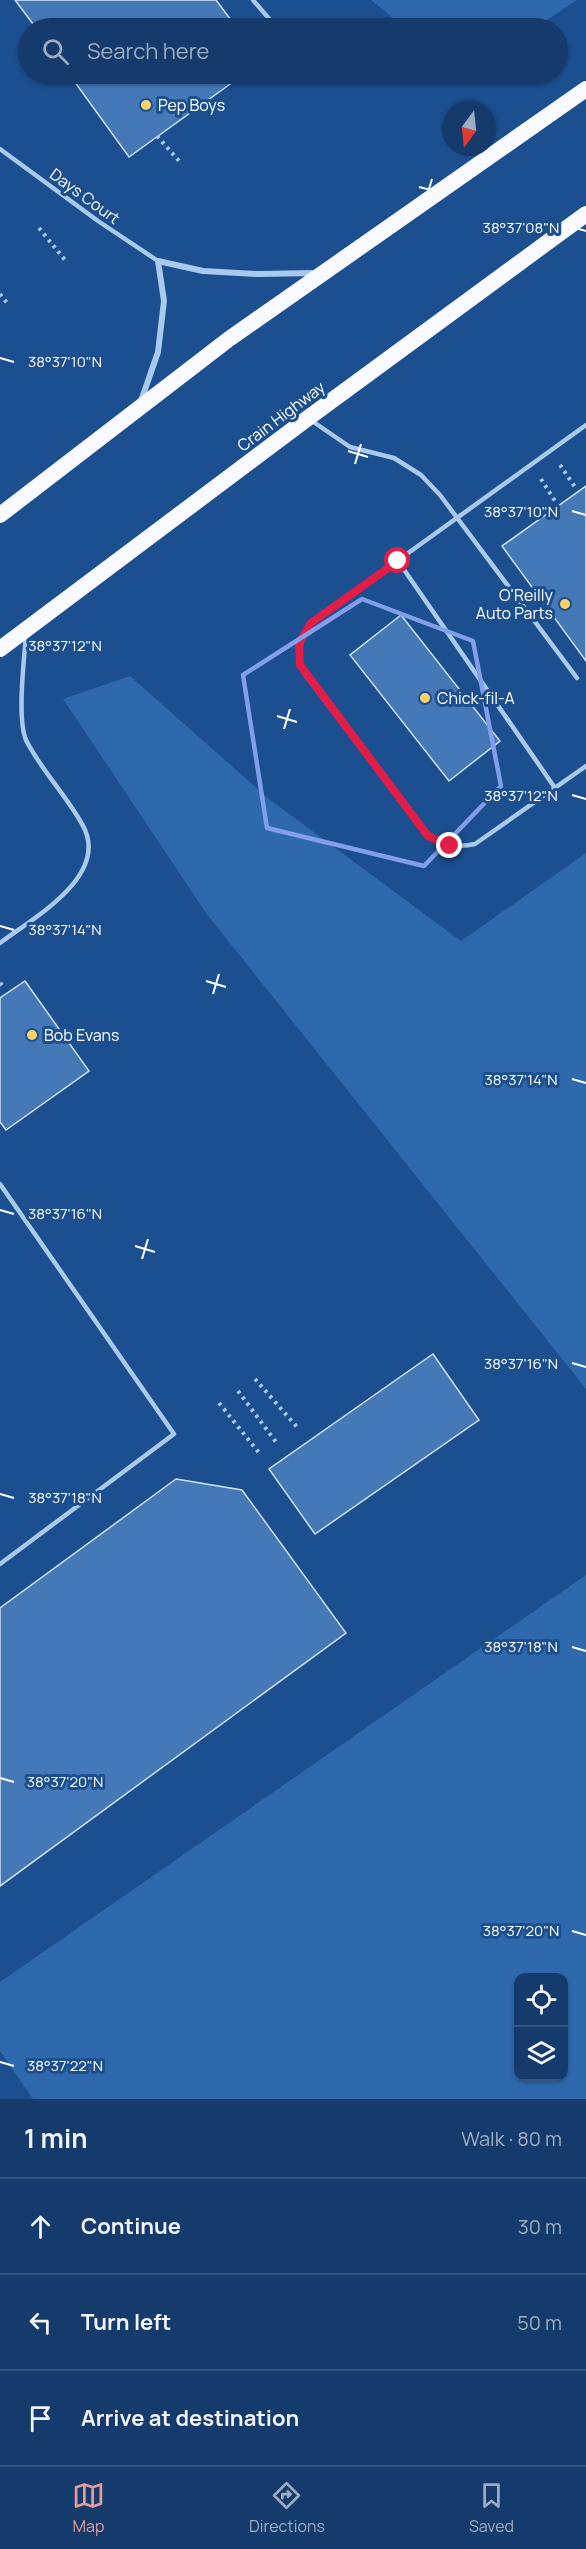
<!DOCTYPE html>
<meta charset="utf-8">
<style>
body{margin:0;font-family:Manrope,sans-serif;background:#1d4271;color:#f1f3f6}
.controls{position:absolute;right:18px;bottom:18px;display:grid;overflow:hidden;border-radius:12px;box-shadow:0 2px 4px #0004}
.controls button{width:54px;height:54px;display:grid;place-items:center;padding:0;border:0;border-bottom:2px solid #33557e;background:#143b6b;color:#f1f3f6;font:30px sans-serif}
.compass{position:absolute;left:442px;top:102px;width:54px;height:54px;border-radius:50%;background:#143b6b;box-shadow:0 2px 4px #0004;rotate:195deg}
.stop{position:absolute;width:18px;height:18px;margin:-14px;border:4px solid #e11d48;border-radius:50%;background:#fff}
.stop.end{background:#e11d48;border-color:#fff;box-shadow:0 2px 6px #0008}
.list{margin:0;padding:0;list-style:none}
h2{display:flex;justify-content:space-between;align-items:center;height:78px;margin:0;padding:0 24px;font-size:26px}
h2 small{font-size:20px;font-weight:400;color:#9dadc1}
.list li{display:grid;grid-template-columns:39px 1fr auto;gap:18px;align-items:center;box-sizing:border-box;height:96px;padding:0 24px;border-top:2px solid #33557e}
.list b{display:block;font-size:22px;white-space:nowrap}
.list em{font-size:20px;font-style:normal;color:#9dadc1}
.icon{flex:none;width:33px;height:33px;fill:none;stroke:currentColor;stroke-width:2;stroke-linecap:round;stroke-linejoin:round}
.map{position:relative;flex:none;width:586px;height:2099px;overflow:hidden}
.search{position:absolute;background:#143b6b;box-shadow:0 2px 4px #0004;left:18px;right:18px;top:18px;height:66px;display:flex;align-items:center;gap:15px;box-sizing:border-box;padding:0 21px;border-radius:33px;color:#9dadc1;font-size:22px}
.sheet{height:366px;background:#143b6b}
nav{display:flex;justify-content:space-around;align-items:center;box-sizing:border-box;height:84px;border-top:2px solid #33557e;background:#143b6b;font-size:16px;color:#9dadc1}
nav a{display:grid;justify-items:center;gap:3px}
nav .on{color:#e69b98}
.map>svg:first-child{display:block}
.green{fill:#2e69ad;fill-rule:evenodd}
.building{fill:#4478b7;stroke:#cfe3fa;stroke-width:1.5}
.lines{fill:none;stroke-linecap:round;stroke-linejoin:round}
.path{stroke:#a9c9ee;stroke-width:4;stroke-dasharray:3 4.5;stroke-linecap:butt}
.service{stroke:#a9c9ee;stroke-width:4.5}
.minor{stroke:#a9c9ee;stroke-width:6}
.trunk{stroke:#f8faff;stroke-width:16}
.route{stroke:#e11d48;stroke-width:8}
.marked{fill:none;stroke:#839eea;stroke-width:4.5;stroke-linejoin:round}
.ticks{fill:none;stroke:#fff;stroke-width:2}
.poi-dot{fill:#ffd166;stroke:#1b4f8f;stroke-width:2}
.labels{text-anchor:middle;stroke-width:6;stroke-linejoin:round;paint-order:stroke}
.poi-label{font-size:16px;fill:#fff;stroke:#1b4f8f;text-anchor:start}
.street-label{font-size:16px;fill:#fff;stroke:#1b4f8f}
.ticks-label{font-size:15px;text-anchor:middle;fill:#fff;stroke:#1b4f8f;stroke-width:6;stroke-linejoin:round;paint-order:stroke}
</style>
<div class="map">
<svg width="586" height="2099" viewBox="0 0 586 2099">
<rect width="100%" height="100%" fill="#1b4f8f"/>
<g class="green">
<path d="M 371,0 L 577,0 L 535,28 L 405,28 Z"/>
<path d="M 130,676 L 269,799 L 461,941 L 586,853 L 586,1389 L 206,913 L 63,699 Z"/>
<path d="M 586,1575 L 586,2099 L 33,2099 L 0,2051 L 0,1982 ZM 518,1978 L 564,1978 L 564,2076 L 518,2076 Z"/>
</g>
<g class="building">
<path d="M 15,0 L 216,0 L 237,28 L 36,28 Z"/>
<path d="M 69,74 L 244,74 L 129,157 Z"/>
<path d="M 586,486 L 586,661 L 502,546 Z"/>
<path d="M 401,615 L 500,741 L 449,781 L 350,655 Z"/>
<path d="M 25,981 L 89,1071 L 6,1130 L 0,1122 L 0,998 Z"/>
<path d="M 433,1354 L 479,1420 L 315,1534 L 269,1469 Z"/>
<path d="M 176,1479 L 242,1490 L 346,1633 L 0,1886 L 0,1608 Z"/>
</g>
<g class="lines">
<g class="path">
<path d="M 157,136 L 180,162"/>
<path d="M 39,228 L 65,260"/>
<path d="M 0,294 L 7,303"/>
<path d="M 560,465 L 575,487"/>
<path d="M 541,479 L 555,501"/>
<path d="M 0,983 L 3,986"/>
<path d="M 255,1379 L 297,1427"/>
<path d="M 238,1391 L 276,1442"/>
<path d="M 219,1403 L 260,1454"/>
</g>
<g class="service">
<path d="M 253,0 L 277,28"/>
<path d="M 0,149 L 98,221 L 158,261"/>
<path d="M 312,421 L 350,447 L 394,458 L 421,475 L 440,495 L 577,678"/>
<path d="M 586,425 L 311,623 C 299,641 295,656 306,676 L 428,836 C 444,845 457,848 475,844 L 586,766"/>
<path d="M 398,561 L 555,788"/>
<path d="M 0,943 C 33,918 112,875 82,824 C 66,795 41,770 26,740 C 17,719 24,660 26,635"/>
<path d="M 0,1184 L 174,1434 L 0,1564"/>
</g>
<path class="minor" d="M 141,401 L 158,352 L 164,301 L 158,261 L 203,271 L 258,274 L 316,273"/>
<g class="trunk">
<path d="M 0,515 L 229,339 L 586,89"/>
<path d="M 0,649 L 308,418 L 586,214"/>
</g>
</g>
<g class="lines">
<path class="route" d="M 398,561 L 311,623 L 299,643 L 300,665 L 428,836 L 450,846"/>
</g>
<path class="marked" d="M 362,599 L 473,641 L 501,786 L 424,866 L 267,828 L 243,675 Z"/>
<path class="ticks" d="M 419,187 L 439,192M 426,199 L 432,179M 572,227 L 586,231M 0,358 L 14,362M 348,451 L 368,457M 355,464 L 361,444M 572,511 L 586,515M 0,642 L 14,646M 277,716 L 297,722M 284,729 L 290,709M 572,795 L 586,799M 0,926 L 14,930M 206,981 L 226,987M 213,994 L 219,974M 572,1079 L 586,1083M 0,1210 L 14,1214M 135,1246 L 155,1252M 142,1259 L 148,1239M 572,1363 L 586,1367M 0,1494 L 14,1498M 572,1647 L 586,1651M 0,1778 L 14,1782M 572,1931 L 586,1935M 0,2062 L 14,2066"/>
<g class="poi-dot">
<circle cx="146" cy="105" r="6"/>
<circle cx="565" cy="604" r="6"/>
<circle cx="425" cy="698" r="6"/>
<circle cx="32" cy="1035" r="6"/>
</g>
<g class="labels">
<g class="poi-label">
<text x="158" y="111">Pep Boys</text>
<text x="553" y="601" text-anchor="end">O'Reilly<tspan x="553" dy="18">Auto Parts</tspan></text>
<text x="437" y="704">Chick-fil-A</text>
<text x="44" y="1041">Bob Evans</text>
</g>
<g class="street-label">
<text transform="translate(85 196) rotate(36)" y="6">Days Court</text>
<text transform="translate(281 416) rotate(-37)" y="6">Crain Highway</text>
</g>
</g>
<g class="ticks-label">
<text x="521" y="233">38°37'08"N</text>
<text x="65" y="367">38°37'10"N</text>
<text x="521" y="517">38°37'10"N</text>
<text x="65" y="651">38°37'12"N</text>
<text x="521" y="801">38°37'12"N</text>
<text x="65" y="935">38°37'14"N</text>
<text x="521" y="1085">38°37'14"N</text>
<text x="65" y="1219">38°37'16"N</text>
<text x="521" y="1369">38°37'16"N</text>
<text x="65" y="1503">38°37'18"N</text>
<text x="521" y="1652">38°37'18"N</text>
<text x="65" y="1787">38°37'20"N</text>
<text x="521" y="1936">38°37'20"N</text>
<text x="65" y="2071">38°37'22"N</text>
</g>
</svg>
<div class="controls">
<button><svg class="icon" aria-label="locate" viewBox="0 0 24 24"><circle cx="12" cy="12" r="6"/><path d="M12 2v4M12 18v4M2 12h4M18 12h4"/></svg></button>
<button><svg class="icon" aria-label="layers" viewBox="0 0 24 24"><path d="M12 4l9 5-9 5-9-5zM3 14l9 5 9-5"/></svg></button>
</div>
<svg class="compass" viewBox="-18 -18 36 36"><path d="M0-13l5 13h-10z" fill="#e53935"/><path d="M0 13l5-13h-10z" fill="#9dadc1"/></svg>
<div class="stop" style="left:398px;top:561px"></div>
<div class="stop end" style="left:450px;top:846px"></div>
<div class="search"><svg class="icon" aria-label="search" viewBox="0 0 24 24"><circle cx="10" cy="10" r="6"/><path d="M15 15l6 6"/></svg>Search here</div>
</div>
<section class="sheet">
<h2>1 min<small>Walk · 80 m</small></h2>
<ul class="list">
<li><svg class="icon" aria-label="ahead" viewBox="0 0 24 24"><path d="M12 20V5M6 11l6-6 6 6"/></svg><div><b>Continue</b></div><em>30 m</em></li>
<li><svg class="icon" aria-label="left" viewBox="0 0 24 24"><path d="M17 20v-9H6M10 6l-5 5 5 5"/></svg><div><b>Turn left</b></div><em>50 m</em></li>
<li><svg class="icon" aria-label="arrive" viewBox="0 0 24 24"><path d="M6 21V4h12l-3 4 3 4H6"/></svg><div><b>Arrive at destination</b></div></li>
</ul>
</section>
<nav>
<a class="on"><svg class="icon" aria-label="map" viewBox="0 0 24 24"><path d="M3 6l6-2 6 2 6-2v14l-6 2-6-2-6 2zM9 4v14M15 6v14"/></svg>Map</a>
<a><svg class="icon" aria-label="directions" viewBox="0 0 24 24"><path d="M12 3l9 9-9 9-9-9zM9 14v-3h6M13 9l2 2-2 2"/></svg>Directions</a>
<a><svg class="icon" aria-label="saved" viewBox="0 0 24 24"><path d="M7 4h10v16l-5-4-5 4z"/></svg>Saved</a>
</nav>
